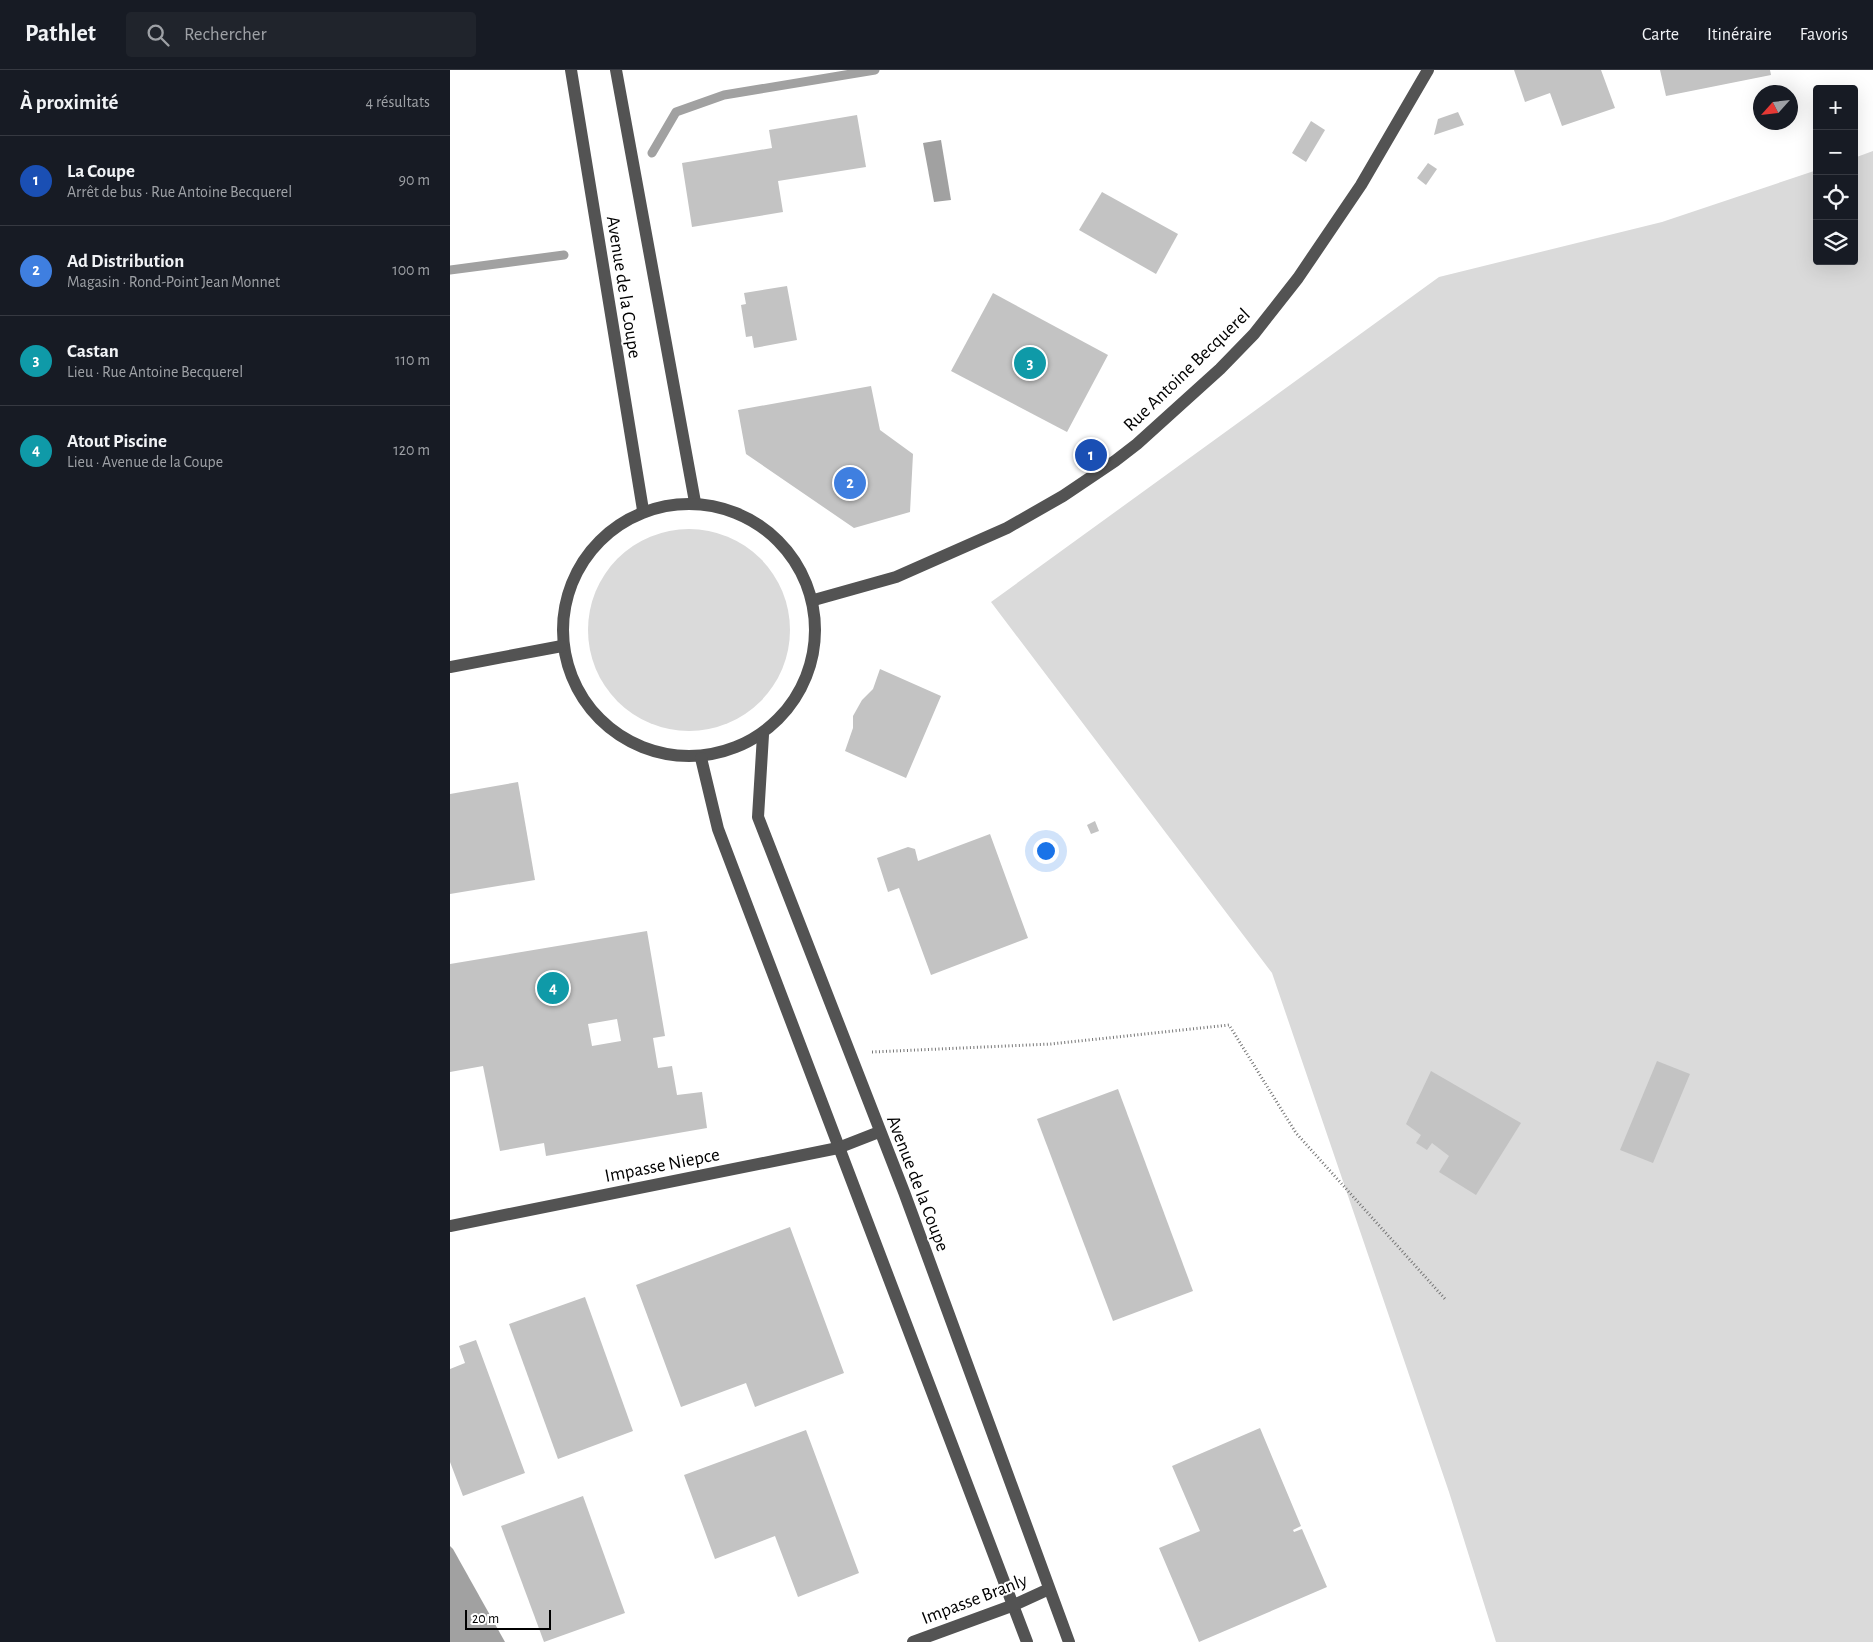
<!DOCTYPE html>
<html lang="fr">
<meta charset="utf-8">
<style>
body{margin:0;font-family:"Alegreya Sans",sans-serif;background:#20242c;color:#f1f3f6}
.controls{position:absolute;right:15px;top:15px;display:grid;overflow:hidden;border-radius:5px;box-shadow:0 5px 20px #0002}
.controls button{width:45px;height:45px;display:grid;place-items:center;padding:0;border:0;border-bottom:1px solid #363941;background:#171b24;color:#f1f3f6;font:25px sans-serif}
.compass{position:absolute;left:1303px;top:15px;width:45px;height:45px;border-radius:50%;background:#171b24;box-shadow:0 5px 20px #0002;rotate:243deg}
.scale{position:absolute;left:15px;bottom:12px;width:86px;box-sizing:border-box;padding-left:5px;border:2px solid #000;border-top:0;font-size:14px;line-height:18px;white-space:nowrap;color:#000;-webkit-text-stroke:4px #fff;paint-order:stroke}
.you{position:absolute;left:595px;top:780px;width:18px;height:18px;margin:-12px;border:4px solid #fff;border-radius:50%;background:#1a73e8;box-shadow:0 0 0 8px #1a73e833}
.badge{display:grid;place-items:center;width:32px;height:32px;border-radius:50%;background:#858687;color:#fff;font-size:16px;font-weight:700}
.pin{position:absolute;translate:-50% -50%;border:2px solid #fff;box-shadow:0 1px 5px #0006}
.list{margin:0;padding:0;list-style:none}
h2{display:flex;justify-content:space-between;align-items:center;height:65px;margin:0;padding:0 20px;font-size:21px}
h2 small{font-size:16px;font-weight:400;color:#9ea1a6}
.list li{display:grid;grid-template-columns:32px 1fr auto;gap:15px;align-items:center;box-sizing:border-box;height:90px;padding:0 20px;border-top:1px solid #363941}
.list b{display:block;font-size:19px;white-space:nowrap}
.list p{margin:0;font-size:16px;white-space:nowrap;color:#9ea1a6}
.list em{font-size:16px;font-style:normal;color:#9ea1a6}
.icon{flex:none;width:28px;height:28px;fill:none;stroke:currentColor;stroke-width:2;stroke-linecap:round;stroke-linejoin:round}
.map{position:relative;flex:none;width:1423px;height:1572px;overflow:hidden}
header{display:flex;align-items:center;gap:30px;box-sizing:border-box;height:70px;padding:0 25px;background:#171b24;border-bottom:1px solid #363941}
header strong{font-size:24px}
nav{display:flex;gap:28px;margin-inline-start:auto;font-size:18px}
.search{width:350px;height:45px;background:#20242c;display:flex;align-items:center;gap:12px;box-sizing:border-box;padding:0 18px;border-radius:5px;color:#9ea1a6;font-size:19px}
main{display:flex}
aside{flex:1;background:#171b24}
.map>svg:first-child{display:block}
.green{fill:#dadada}
.water{fill:#a1a1a1}
.lines{fill:none;stroke-linecap:round;stroke-linejoin:round}
.stream{stroke:#a1a1a1;stroke-width:9}
.building{fill:#c3c3c3;fill-rule:evenodd}
.path{stroke:#757575;stroke-width:3;stroke-dasharray:1 2.5;stroke-linecap:butt}
.minor{stroke:#535353;stroke-width:12}
.labels{text-anchor:middle;stroke-width:4;stroke-linejoin:round;paint-order:stroke}
.street-label{font-size:19px;fill:#000;stroke:#fff}
</style>
<header>
<strong>Pathlet</strong>
<div class="search"><svg class="icon" aria-label="search" viewBox="0 0 24 24"><circle cx="10" cy="10" r="6"/><path d="M15 15l6 6"/></svg>Rechercher</div>
<nav><a>Carte</a><a>Itinéraire</a><a>Favoris</a></nav>
</header>
<main>
<aside>
<h2>À proximité<small>4 résultats</small></h2>
<ul class="list">
<li><span class="badge" style="background:#1a4fb4">1</span><div><b>La Coupe</b><p>Arrêt de bus · Rue Antoine Becquerel</p></div><em>90 m</em></li>
<li><span class="badge" style="background:#3f7fe0">2</span><div><b>Ad Distribution</b><p>Magasin · Rond-Point Jean Monnet</p></div><em>100 m</em></li>
<li><span class="badge" style="background:#0f9aa8">3</span><div><b>Castan</b><p>Lieu · Rue Antoine Becquerel</p></div><em>110 m</em></li>
<li><span class="badge" style="background:#0f9aa8">4</span><div><b>Atout Piscine</b><p>Lieu · Avenue de la Coupe</p></div><em>120 m</em></li>
</ul>
</aside>
<div class="map">
<svg width="1423" height="1572" viewBox="0 0 1423 1572">
<rect width="100%" height="100%" fill="#fff"/>
<g class="green">
<path d="M 1423,81 L 1423,1572 L 1046,1572 L 999,1422 L 822,903 L 541,532 L 989,207 L 1212,152 L 1367,100 L 1367,191 L 1404,191 L 1404,88 Z"/>
<circle cx="239" cy="560" r="101"/>
</g>
<g class="water">
<path d="M 491,70 L 501,130 L 484,132 L 473,73 Z"/>
<path d="M 0,1476 L 3,1479 L 55,1572 L 0,1572 Z"/>
</g>
<g class="lines">
<g class="stream">
<path d="M 202,83 L 226,42 L 274,25 L 425,0"/>
<path d="M 0,200 L 114,185"/>
</g>
</g>
<g class="building">
<path d="M 1064,0 L 1151,0 L 1165,38 L 1112,56 L 1100,23 L 1075,32 Z"/>
<path d="M 1210,0 L 1320,0 L 1321,5 L 1216,26 Z"/>
<path d="M 1008,42 L 1014,55 L 984,65 L 988,49 Z"/>
<path d="M 407,45 L 416,97 L 328,111 L 333,142 L 242,157 L 232,93 L 322,78 L 319,60 Z"/>
<path d="M 861,51 L 875,60 L 856,92 L 842,83 Z"/>
<path d="M 978,93 L 987,99 L 976,115 L 967,108 Z"/>
<path d="M 652,122 L 728,164 L 706,204 L 629,160 Z"/>
<path d="M 337,216 L 347,270 L 304,278 L 302,266 L 296,267 L 291,235 L 296,234 L 294,223 Z"/>
<path d="M 543,223 L 658,285 L 617,362 L 501,301 Z"/>
<path d="M 421,316 L 430,360 L 463,384 L 460,442 L 404,458 L 296,384 L 288,340 Z"/>
<path d="M 430,599 L 491,626 L 456,708 L 395,681 L 403,658 L 403,646 L 412,630 L 423,619 Z"/>
<path d="M 68,712 L 85,810 L 0,824 L 0,724 Z"/>
<path d="M 645,751 L 649,761 L 641,764 L 637,755 Z"/>
<path d="M 540,764 L 578,868 L 481,905 L 449,818 L 438,822 L 427,788 L 458,777 L 465,779 L 468,791 Z"/>
<path d="M 197,861 L 215,966 L 203,968 L 208,998 L 222,996 L 227,1025 L 252,1022 L 257,1058 L 96,1086 L 94,1073 L 50,1081 L 33,996 L 0,1002 L 0,894 ZM 167,949 L 171,971 L 142,976 L 138,954 Z"/>
<path d="M 1207,991 L 1240,1004 L 1203,1093 L 1170,1080 Z"/>
<path d="M 981,1001 L 1071,1053 L 1026,1125 L 989,1102 L 999,1086 L 982,1073 L 977,1080 L 966,1073 L 971,1065 L 956,1054 Z"/>
<path d="M 668,1019 L 743,1221 L 663,1251 L 587,1049 Z"/>
<path d="M 340,1157 L 394,1303 L 305,1337 L 296,1313 L 231,1337 L 186,1215 Z"/>
<path d="M 135,1227 L 183,1361 L 108,1389 L 59,1254 Z"/>
<path d="M 26,1270 L 75,1403 L 13,1426 L 0,1392 L 0,1299 L 15,1293 L 9,1276 Z"/>
<path d="M 810,1358 L 851,1456 L 843,1460 L 844,1462 L 852,1459 L 877,1517 L 749,1572 L 709,1478 L 750,1461 L 722,1396 Z"/>
<path d="M 356,1360 L 409,1503 L 348,1527 L 325,1466 L 265,1489 L 234,1405 Z"/>
<path d="M 133,1426 L 175,1543 L 94,1572 L 51,1456 Z"/>
</g>
<g class="lines">
<path class="path" d="M 422,982 L 601,974 L 779,955 L 846,1063 L 996,1230"/>
<g class="minor">
<path d="M 121,0 L 193,440"/>
<path d="M 166,0 L 245,432"/>
<circle cx="239" cy="560" r="126"/>
<path d="M 364,530 L 446,507 L 557,458 L 613,426 L 665,391 L 687,374 L 770,299 L 804,264 L 848,208 L 911,115 L 978,0"/>
<path d="M 0,597 L 112,576"/>
<path d="M 313,665 L 308,747 L 454,1122 L 619,1572"/>
<path d="M 251,688 L 268,759 L 577,1572"/>
<path d="M 0,1156 L 388,1078 L 429,1062"/>
<path d="M 463,1572 L 564,1535 L 599,1519"/>
</g>
</g>
<g class="labels">
<g class="street-label">
<text transform="translate(175 217) rotate(81)" y="7">Avenue de la Coupe</text>
<text transform="translate(736 299) rotate(-44)" y="7">Rue Antoine Becquerel</text>
<text transform="translate(212 1094) rotate(-11)" y="7">Impasse Niepce</text>
<text transform="translate(469 1113) rotate(69)" y="7">Avenue de la Coupe</text>
<text transform="translate(524 1528) rotate(-21)" y="7">Impasse Branly</text>
</g>
</g>
</svg>
<div class="controls">
<button>+</button>
<button>−</button>
<button><svg class="icon" aria-label="locate" viewBox="0 0 24 24"><circle cx="12" cy="12" r="6"/><path d="M12 2v4M12 18v4M2 12h4M18 12h4"/></svg></button>
<button><svg class="icon" aria-label="layers" viewBox="0 0 24 24"><path d="M12 4l9 5-9 5-9-5zM3 14l9 5 9-5"/></svg></button>
</div>
<svg class="compass" viewBox="-18 -18 36 36"><path d="M0-13l5 13h-10z" fill="#e53935"/><path d="M0 13l5-13h-10z" fill="#9ea1a6"/></svg>
<div class="scale">20 m</div>
<div class="you"></div>
<div class="pin badge" style="left:641px;top:385px;background:#1a4fb4">1</div>
<div class="pin badge" style="left:400px;top:413px;background:#3f7fe0">2</div>
<div class="pin badge" style="left:580px;top:293px;background:#0f9aa8">3</div>
<div class="pin badge" style="left:103px;top:918px;background:#0f9aa8">4</div>
</div>
</main>
